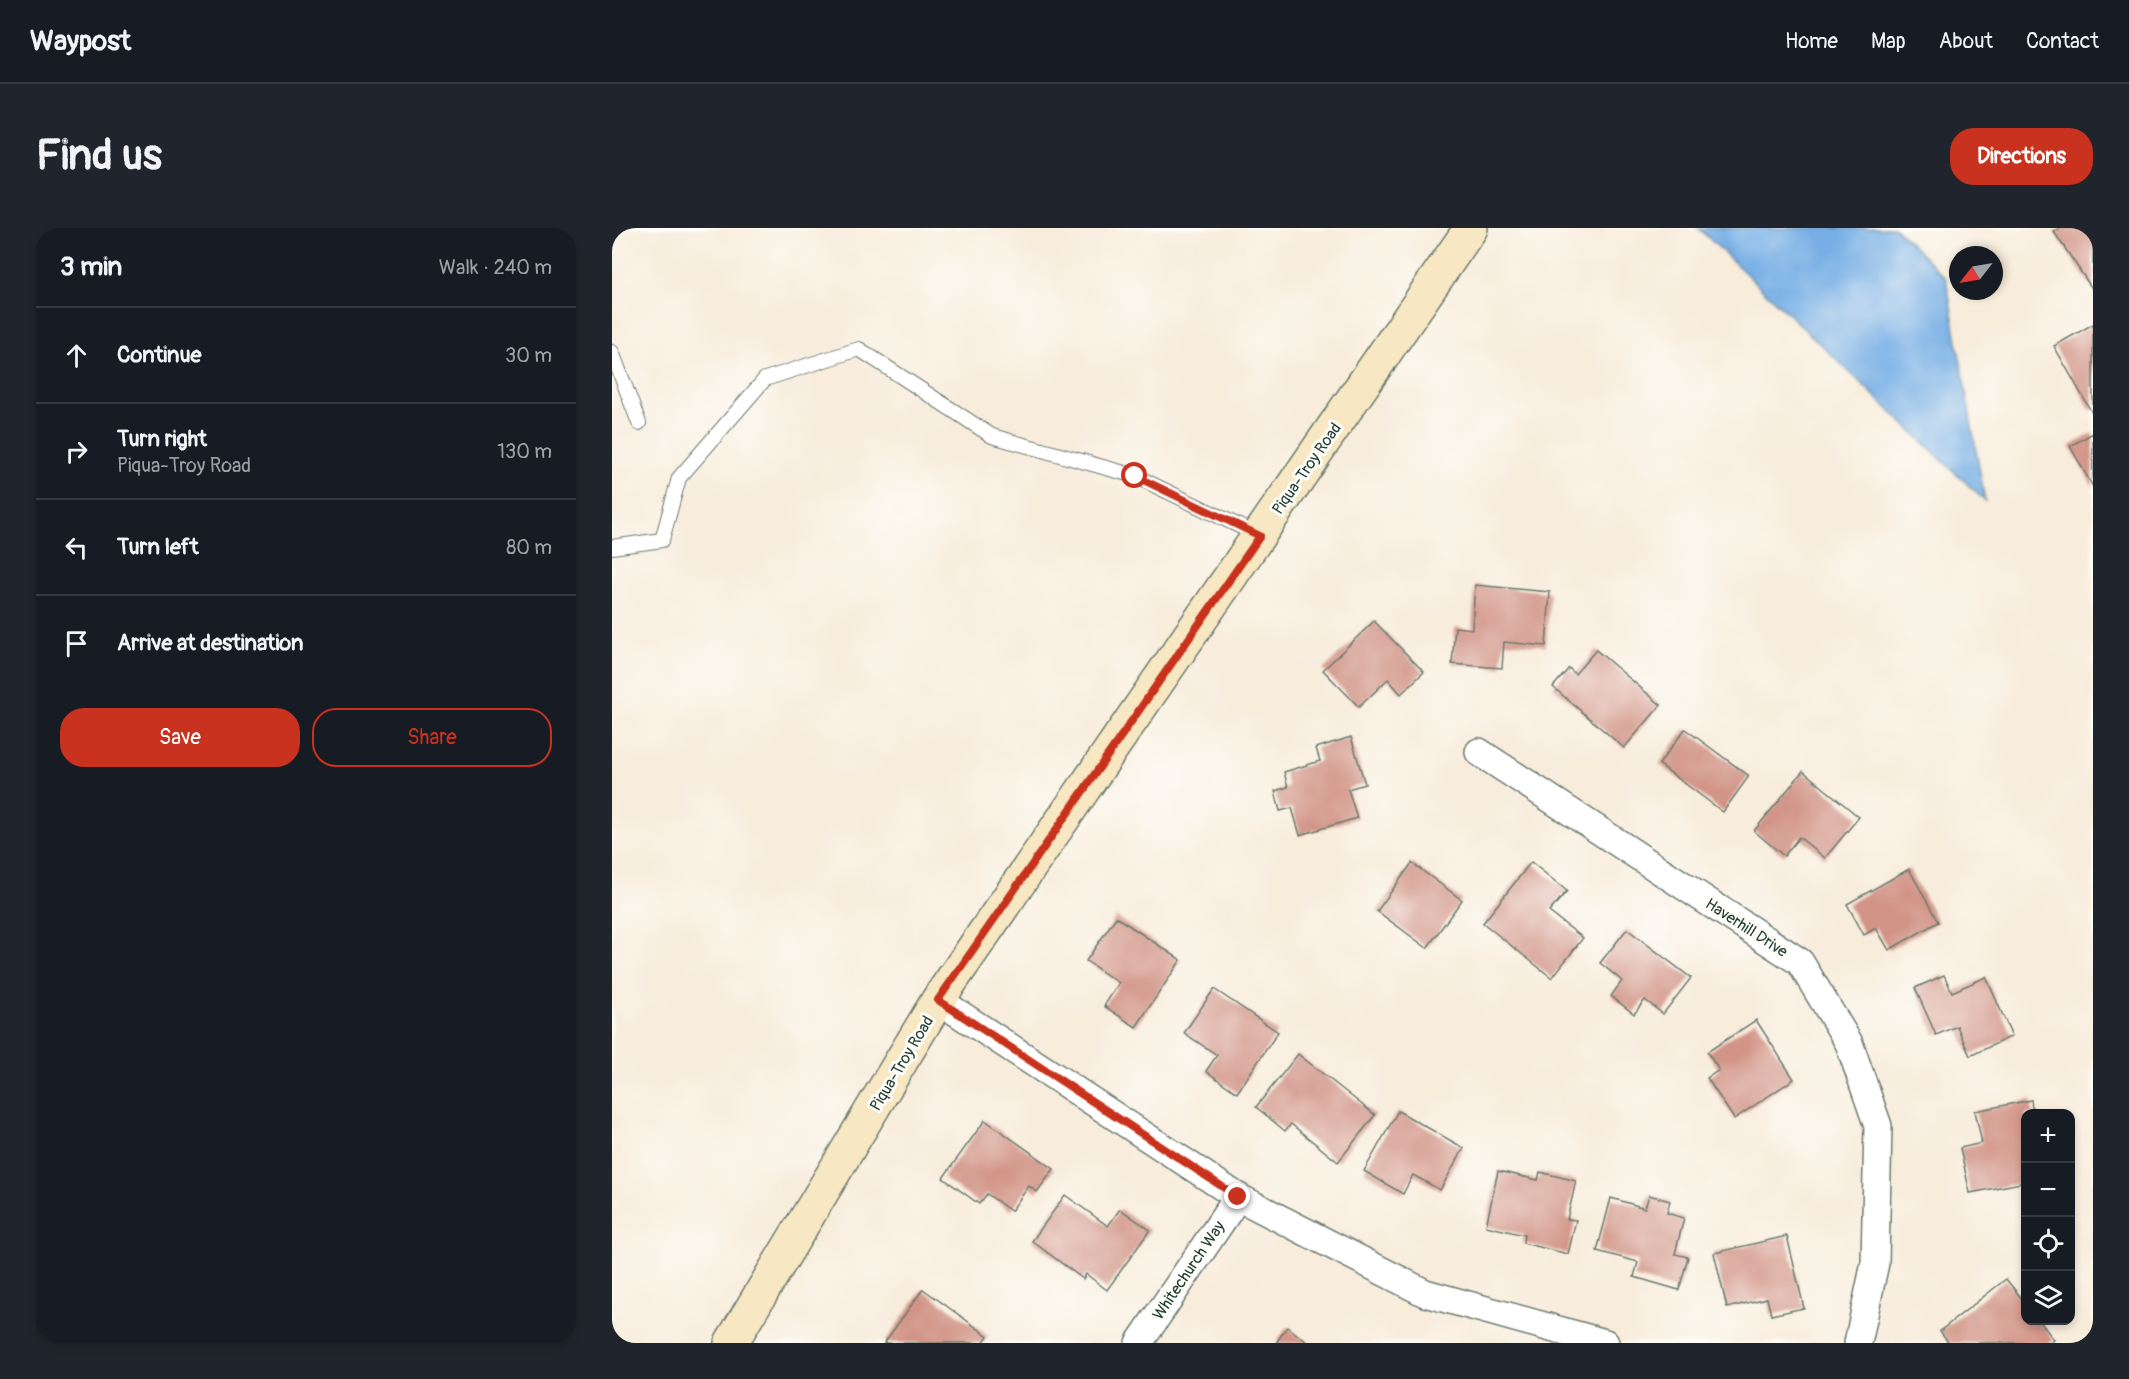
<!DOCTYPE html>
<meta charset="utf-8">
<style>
body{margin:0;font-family:Pangolin,sans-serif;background:#20242c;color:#f1f3f6}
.controls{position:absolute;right:18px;bottom:18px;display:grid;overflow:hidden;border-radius:12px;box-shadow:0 3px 9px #0003}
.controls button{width:54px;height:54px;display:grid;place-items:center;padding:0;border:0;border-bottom:2px solid #363941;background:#171b24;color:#f1f3f6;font:30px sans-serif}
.compass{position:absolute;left:1337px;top:18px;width:54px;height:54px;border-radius:50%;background:#171b24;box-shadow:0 3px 9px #0003;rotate:239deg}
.stop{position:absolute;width:18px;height:18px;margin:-14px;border:4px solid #c8321e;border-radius:50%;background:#fff}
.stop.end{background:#c8321e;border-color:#fff;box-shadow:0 2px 6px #0008}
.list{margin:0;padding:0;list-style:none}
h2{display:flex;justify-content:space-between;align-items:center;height:78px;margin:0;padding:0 24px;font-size:26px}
h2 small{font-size:20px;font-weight:400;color:#9ea1a6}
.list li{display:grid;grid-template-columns:39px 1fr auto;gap:18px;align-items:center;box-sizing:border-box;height:96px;padding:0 24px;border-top:2px solid #363941}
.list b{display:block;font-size:22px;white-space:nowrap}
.list p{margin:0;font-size:20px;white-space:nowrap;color:#9ea1a6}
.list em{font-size:20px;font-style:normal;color:#9ea1a6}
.actions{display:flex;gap:12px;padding:18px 24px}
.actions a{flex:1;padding:14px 0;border:2px solid #c8321e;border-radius:24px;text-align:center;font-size:21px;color:#c8321e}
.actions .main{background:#c8321e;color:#fff}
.icon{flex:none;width:33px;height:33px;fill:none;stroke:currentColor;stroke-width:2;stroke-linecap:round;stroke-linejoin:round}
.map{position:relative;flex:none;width:1481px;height:1115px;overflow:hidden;border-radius:24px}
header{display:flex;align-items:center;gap:36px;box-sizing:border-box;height:84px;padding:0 30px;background:#171b24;border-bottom:2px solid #363941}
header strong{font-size:28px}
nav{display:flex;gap:33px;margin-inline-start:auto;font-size:21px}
.intro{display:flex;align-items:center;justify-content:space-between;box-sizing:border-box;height:144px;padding:0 36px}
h1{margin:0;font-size:42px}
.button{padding:15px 27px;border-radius:24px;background:#c8321e;color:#fff;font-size:21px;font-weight:700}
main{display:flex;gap:36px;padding:0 36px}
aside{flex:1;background:#171b24;border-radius:24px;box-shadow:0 3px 9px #0003}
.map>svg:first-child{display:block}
.water{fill:#76aee5;stroke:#4a768c;stroke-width:1.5}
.building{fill:#d29487}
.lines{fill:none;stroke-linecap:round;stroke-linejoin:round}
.lane-casing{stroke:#6b7a6e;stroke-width:16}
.street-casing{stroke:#6b7a6e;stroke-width:30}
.secondary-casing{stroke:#6b7a6e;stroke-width:36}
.lane{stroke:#fff;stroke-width:14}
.street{stroke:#fff;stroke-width:27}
.secondary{stroke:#f7e8c3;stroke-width:33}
.route{stroke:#c8321e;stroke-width:8}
.labels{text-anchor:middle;stroke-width:6;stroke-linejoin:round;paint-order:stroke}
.street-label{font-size:16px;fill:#1f3d34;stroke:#fdfcf7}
</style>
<header>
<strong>Waypost</strong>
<nav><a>Home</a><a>Map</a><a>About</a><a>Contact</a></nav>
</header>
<div class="intro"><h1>Find us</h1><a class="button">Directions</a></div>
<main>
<aside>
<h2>3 min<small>Walk · 240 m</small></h2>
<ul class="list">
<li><svg class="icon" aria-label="ahead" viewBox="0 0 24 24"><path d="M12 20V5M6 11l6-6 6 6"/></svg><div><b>Continue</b></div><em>30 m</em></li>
<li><svg class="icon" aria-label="right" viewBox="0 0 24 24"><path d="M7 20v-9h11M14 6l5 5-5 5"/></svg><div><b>Turn right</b><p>Piqua-Troy Road</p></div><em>130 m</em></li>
<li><svg class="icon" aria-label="left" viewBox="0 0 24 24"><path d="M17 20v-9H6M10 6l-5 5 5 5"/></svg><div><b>Turn left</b></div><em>80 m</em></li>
<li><svg class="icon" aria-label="arrive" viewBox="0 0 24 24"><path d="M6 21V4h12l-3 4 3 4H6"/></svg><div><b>Arrive at destination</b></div></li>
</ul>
<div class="actions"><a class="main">Save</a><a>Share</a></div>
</aside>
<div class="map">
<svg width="1481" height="1115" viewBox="0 0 1481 1115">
<rect width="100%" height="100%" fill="#fdfcf7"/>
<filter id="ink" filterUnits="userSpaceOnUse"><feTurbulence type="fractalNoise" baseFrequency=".0167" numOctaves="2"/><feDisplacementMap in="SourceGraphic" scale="12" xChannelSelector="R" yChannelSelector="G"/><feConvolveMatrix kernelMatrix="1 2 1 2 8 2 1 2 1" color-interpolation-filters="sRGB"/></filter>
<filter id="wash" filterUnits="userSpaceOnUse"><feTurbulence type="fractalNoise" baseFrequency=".008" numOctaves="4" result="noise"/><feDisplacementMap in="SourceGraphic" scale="24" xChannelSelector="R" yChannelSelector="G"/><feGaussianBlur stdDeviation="1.35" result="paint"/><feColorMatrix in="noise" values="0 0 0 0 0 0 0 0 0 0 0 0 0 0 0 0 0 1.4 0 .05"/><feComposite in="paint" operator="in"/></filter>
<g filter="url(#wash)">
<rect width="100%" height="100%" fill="#f8ecdb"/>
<path class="water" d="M 1086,0 L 1283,0 L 1334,50 L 1373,273 Z"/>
<g id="blocks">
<g class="building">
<path d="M 1449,0 L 1481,0 L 1481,62 L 1442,4 Z"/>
<path d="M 1481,96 L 1481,182 L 1479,183 L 1442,118 Z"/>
<path d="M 1481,205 L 1481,259 L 1458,218 Z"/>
<path d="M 863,357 L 938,364 L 934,418 L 892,414 L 890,440 L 840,436 L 843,399 L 860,401 Z"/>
<path d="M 762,393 L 812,444 L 789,466 L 776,451 L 747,479 L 711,442 Z"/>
<path d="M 984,422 L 1049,477 L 1012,520 L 941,459 L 957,440 L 963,446 Z"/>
<path d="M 1073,501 L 1137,548 L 1111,584 L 1047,536 Z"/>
<path d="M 739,509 L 753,556 L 736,561 L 745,590 L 688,607 L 680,580 L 668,583 L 663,563 L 676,559 L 672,544 L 708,533 L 704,520 Z"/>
<path d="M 1191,543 L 1247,589 L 1213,630 L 1187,609 L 1172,628 L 1142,603 Z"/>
<path d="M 919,634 L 955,663 L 937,684 L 971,710 L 940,750 L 871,695 Z"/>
<path d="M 800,635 L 850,672 L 815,720 L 765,683 Z"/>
<path d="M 1297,641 L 1326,694 L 1277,722 L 1264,700 L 1252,707 L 1235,676 Z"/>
<path d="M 504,689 L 569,732 L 524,799 L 492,778 L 507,755 L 474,733 Z"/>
<path d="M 1015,701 L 1079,750 L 1051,786 L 1033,772 L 1022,786 L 999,768 L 1010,753 L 988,735 Z"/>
<path d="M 1332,747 L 1340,764 L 1374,749 L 1400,808 L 1358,828 L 1345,798 L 1324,807 L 1303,760 Z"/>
<path d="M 602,761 L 666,804 L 625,865 L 594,843 L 605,827 L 572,805 Z"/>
<path d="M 1144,792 L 1182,851 L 1122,891 L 1095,850 L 1107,842 L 1095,824 Z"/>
<path d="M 686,826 L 763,887 L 726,934 L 679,896 L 673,903 L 644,879 Z"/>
<path d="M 1419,872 L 1421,886 L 1414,886 L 1414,954 L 1358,965 L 1348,920 L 1370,915 L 1363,883 Z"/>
<path d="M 786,883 L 852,920 L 828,962 L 801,947 L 791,966 L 752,943 Z"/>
<path d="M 373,892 L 442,941 L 425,964 L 417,958 L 399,983 L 375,966 L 367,976 L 331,950 Z"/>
<path d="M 886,943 L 926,952 L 928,944 L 964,953 L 955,991 L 964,992 L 956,1026 L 911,1015 L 912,1007 L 874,998 Z"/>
<path d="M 453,967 L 496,998 L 508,981 L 538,1002 L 495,1062 L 474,1046 L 471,1051 L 420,1013 Z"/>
<path d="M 1037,967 L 1058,973 L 1055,985 L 1072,990 L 1063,1026 L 1076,1029 L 1067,1062 L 1022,1049 L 1026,1034 L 985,1023 L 999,970 L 1033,980 Z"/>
<path d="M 1175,1008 L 1192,1080 L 1159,1087 L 1155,1070 L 1115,1080 L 1102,1025 Z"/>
<path d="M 1394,1051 L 1414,1076 L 1414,1092 L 1427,1092 L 1442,1112 L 1438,1115 L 1337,1115 L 1328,1103 Z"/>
<path d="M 311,1061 L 376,1108 L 371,1115 L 272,1115 Z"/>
<path d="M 675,1099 L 697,1115 L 664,1115 Z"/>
</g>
</g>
</g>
<g filter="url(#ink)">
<use href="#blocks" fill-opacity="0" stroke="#6b7a6e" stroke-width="1.5"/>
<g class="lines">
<defs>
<g id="lane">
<path d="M 0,124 L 27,195"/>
<path d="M 0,319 L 50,312 L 67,250 L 153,151 L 247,121 L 380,208 L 523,248 L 648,308"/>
</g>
<g id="street">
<path d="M 867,524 L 1188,734 L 1237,815 L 1266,898 L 1263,1035 L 1246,1115"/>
<path d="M 326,772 L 626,969 L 813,1065 L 993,1115"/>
<path d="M 527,1115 L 626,969"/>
</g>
<path id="secondary" d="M 119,1115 L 326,772 L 859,0"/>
</defs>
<use href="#lane" class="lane-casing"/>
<use href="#street" class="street-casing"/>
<use href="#secondary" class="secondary-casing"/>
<use href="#lane" class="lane"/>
<use href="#street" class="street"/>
<use href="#secondary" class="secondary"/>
</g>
</g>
<g class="lines" filter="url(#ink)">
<path class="route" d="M 523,248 L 648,308 L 326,772 L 626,969"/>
</g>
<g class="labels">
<g class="street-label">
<text transform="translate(694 240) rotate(-55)" y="6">Piqua-Troy Road</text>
<text transform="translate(1135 699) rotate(33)" y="6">Haverhill Drive</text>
<text transform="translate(289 835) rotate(-59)" y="6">Piqua-Troy Road</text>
<text transform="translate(576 1042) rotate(-56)" y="6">Whitechurch Way</text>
</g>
</g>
</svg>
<div class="controls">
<button>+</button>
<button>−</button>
<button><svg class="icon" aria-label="locate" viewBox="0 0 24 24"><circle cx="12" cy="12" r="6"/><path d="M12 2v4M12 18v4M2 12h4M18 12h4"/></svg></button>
<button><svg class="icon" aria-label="layers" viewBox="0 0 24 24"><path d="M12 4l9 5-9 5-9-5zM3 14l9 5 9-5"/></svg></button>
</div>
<svg class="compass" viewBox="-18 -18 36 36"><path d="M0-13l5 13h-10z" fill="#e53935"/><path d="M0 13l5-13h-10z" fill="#9ea1a6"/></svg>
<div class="stop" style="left:523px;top:248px"></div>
<div class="stop end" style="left:626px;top:969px"></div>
</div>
</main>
